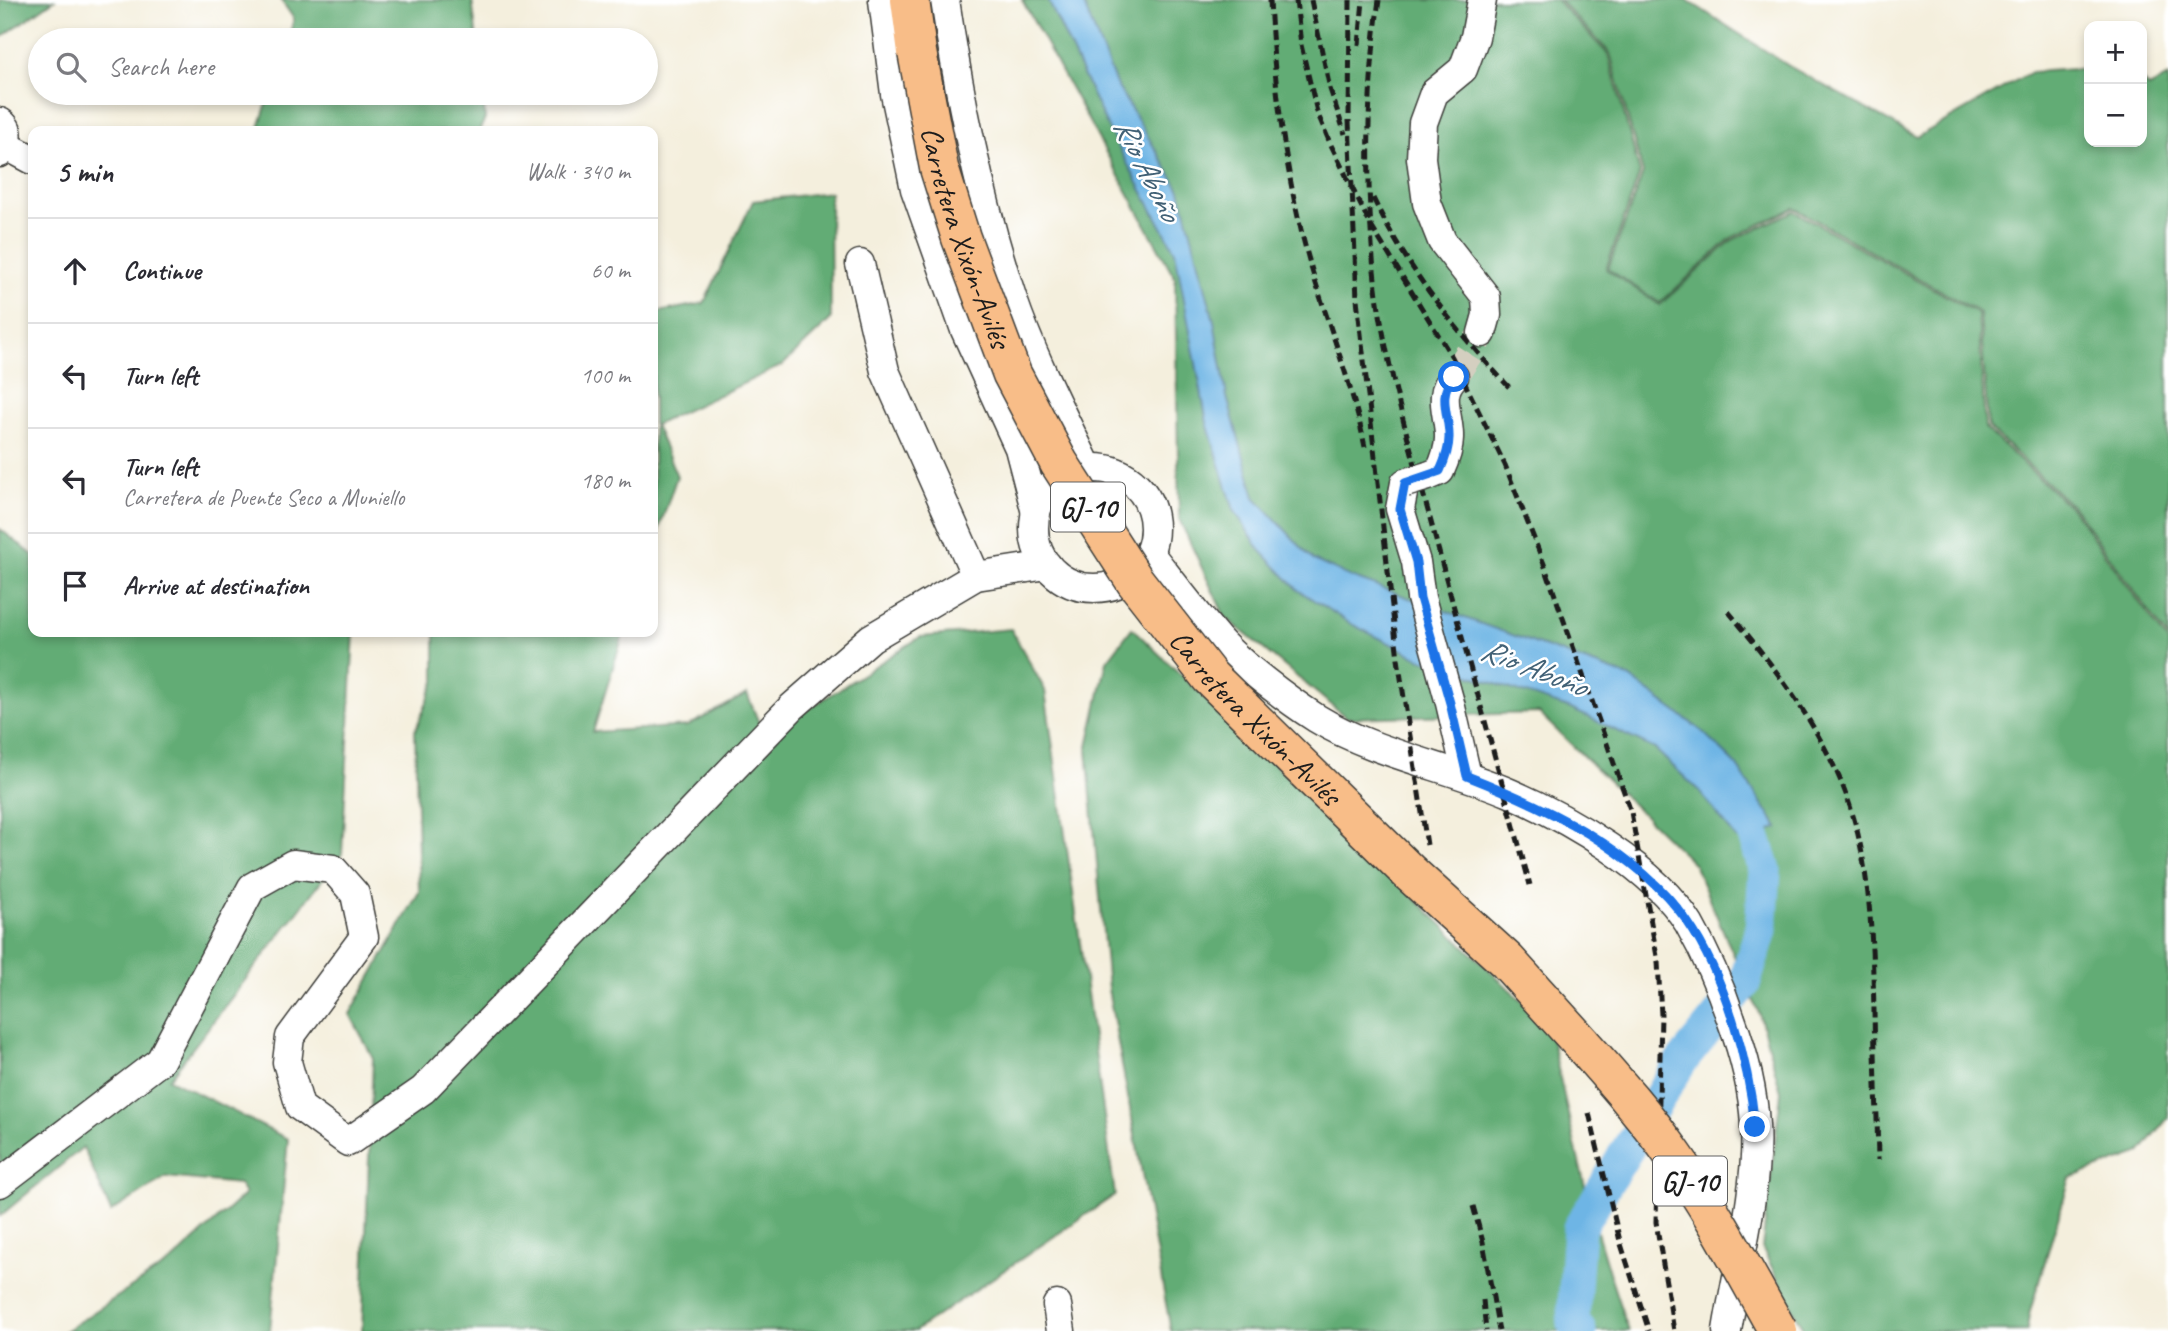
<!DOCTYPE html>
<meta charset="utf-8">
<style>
body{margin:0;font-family:Caveat,sans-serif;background:#f7f7f7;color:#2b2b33}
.controls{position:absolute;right:21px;top:21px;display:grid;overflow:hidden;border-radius:14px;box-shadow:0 4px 10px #0003}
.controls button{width:63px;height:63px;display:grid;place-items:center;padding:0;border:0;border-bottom:2px solid #e1e1e2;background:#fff;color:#2b2b33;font:35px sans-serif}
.stop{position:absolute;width:21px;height:21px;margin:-16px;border:5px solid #1a73e8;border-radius:50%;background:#fff}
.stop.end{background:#1a73e8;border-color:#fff;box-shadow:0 2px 7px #0008}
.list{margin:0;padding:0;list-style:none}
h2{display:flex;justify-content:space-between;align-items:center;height:91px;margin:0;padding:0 28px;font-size:30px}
h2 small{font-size:23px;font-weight:400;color:#7c7c81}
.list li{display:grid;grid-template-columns:46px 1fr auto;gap:21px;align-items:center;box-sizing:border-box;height:105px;padding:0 28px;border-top:2px solid #e1e1e2}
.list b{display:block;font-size:26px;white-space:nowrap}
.list p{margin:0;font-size:23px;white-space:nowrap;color:#7c7c81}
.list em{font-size:23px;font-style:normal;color:#7c7c81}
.icon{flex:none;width:38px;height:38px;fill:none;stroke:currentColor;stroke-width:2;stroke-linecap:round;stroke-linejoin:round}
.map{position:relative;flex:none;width:2168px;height:1331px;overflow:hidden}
.search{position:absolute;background:#fff;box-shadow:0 4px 10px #0003;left:28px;top:28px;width:630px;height:77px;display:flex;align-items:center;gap:18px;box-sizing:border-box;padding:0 24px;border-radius:38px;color:#7c7c81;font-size:26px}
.panel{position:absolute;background:#fff;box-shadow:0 4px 10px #0003;left:28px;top:126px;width:630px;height:511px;border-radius:14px}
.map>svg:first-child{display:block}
.forest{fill:#62ac74;stroke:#3f6448;stroke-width:2}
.water{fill:#6eb5e5;stroke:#456880;stroke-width:2}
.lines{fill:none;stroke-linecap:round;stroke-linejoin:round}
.river{stroke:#6eb5e5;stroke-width:33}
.minor-tunnel{stroke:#d4cfc0;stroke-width:28;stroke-dasharray:28 14;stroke-linecap:butt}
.minor-casing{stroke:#3c3c39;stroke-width:31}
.highway-casing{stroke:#3c3c39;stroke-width:41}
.minor{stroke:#fff;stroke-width:28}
.highway{stroke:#f8bd88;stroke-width:38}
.rail{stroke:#1c1c1c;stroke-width:5;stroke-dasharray:10 5;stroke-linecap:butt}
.minor-bridge-casing{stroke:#3c3c39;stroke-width:31;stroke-linecap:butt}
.highway-bridge-casing{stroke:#3c3c39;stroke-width:41;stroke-linecap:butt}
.minor-bridge{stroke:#fff;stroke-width:28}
.highway-bridge{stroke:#f8bd88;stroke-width:38}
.route{stroke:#1a73e8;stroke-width:9}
.labels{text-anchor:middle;stroke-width:5;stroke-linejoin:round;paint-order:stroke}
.shield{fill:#fff;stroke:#606060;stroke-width:2}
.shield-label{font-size:28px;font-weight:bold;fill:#1c1c1c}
.street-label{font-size:30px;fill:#1c1c1c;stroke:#fff}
.water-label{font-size:32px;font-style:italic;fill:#416176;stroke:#fff}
</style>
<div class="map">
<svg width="2168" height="1331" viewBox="0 0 2168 1331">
<rect width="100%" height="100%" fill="#fff"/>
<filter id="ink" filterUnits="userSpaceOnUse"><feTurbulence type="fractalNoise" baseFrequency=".0143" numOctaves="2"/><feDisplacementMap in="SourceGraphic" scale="14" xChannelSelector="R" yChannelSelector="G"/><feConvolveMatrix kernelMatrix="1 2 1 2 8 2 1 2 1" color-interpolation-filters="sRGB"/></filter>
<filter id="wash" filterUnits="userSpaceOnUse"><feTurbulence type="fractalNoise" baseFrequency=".00686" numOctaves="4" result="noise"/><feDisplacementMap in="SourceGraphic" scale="28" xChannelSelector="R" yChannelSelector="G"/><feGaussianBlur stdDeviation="1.57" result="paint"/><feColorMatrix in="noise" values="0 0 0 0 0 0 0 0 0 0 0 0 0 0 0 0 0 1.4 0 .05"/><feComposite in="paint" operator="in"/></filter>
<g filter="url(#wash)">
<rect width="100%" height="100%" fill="#f4efdd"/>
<g class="forest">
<path d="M 0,0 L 54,0 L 0,38 Z"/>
<path d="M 281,0 L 472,0 L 477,40 L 288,40 L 294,19 Z"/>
<path d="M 1022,0 L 1556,0 L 1608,54 L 1640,173 L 1606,269 L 1660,305 L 1732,240 L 1794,211 L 1978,314 L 1985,428 L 2074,511 L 2168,642 L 2168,1118 L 2139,1154 L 2070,1178 L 2029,1315 L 2027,1331 L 1804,1331 L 1762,1248 L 1781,1092 L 1759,1013 L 1694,864 L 1539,713 L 1347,718 L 1225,617 L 1179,519 L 1175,278 Z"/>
<path d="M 1559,0 L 1687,0 L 1789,66 L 1917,137 L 2031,72 L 2089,68 L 2089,142 L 2142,142 L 2142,81 L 2149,87 L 2168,77 L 2168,638 L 2076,510 L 1988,427 L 1980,313 L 1794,208 L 1731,238 L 1660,303 L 1608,269 L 1643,173 L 1610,53 Z"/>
<path d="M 270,93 L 483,93 L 485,119 L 479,131 L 258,131 Z"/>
<path d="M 830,192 L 831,319 L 783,365 L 655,425 L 677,476 L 653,547 L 653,313 L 704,303 L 753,201 Z"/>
<path d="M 0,529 L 33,555 L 33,632 L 354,632 L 342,854 L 169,1079 L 288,1139 L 270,1331 L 65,1331 L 173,1260 L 245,1194 L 239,1184 L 166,1177 L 111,1212 L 83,1147 L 0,1216 Z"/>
<path d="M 1132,628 L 1549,1027 C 1571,1129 1593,1234 1629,1331 L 1171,1331 L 1108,989 L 1087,750 L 1107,661 Z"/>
<path d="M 1011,629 L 1045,690 L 1115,1195 L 915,1331 L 362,1331 L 373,1058 L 350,1014 L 419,892 L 415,731 L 435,682 L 435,632 L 624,632 L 593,732 L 688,726 L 747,694 L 765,737 L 920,637 Z"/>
</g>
<path class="water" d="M 1048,0 L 1082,0 L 1116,84 L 1180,190 L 1214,321 L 1227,397 L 1255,497 L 1313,560 L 1351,577 L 1629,677 L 1702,731 L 1734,762 L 1778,828 L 1737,839 L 1697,789 L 1655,749 L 1571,709 L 1421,659 L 1351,624 L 1298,590 L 1260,550 L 1234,510 L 1207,423 L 1175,251 L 1108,128 Z"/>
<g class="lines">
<path class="river" d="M 1580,1331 L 1573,1321 L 1579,1228 L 1681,1062 L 1744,984 L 1761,930 L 1765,870 L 1749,820 L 1732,794"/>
</g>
</g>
<g filter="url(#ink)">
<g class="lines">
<path class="minor-tunnel" d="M 1454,377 L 1482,333"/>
<defs>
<g id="minor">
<path d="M 883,0 L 895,94 L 915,189 L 965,330 L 1019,448 L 1036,513"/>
<path d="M 945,0 C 960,101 980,200 1012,297 C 1032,356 1061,412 1088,468"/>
<path d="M 0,122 C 12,130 8,144 0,153"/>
<path d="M 7,146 L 33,160"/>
<path d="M 860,264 L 885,371 L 976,576"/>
<path d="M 1482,333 L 1487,315 L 1486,297 L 1442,241 L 1427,203 L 1421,158 L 1423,123 L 1434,93 L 1463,69 L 1475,37 L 1482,0"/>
<circle cx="1094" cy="528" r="60"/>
<path d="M 1428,476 L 1440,471 C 1445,460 1449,450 1449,438 C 1450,417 1436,394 1454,377"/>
<path d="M 1405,483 L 1400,509 L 1416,562 L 1421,598 L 1450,703 L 1467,776"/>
<path d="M 1150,554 C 1172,582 1194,611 1218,639 C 1240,664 1288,700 1316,718 C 1375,754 1447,766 1510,793 C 1569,819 1655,868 1689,924 C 1706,954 1720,986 1731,1019 C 1744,1054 1753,1088 1755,1125 C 1759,1188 1737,1268 1727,1331"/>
<path d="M 0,1183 L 160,1061 L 252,887 L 293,864 L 333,869 L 355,894 L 364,937 L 290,1037 L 287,1062 L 300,1107 L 348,1142 L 423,1090 L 792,707 L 871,638 L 976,576 L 1047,565"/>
<path d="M 1057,1305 L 1061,1331"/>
</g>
<g id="highway">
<path d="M 910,0 L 917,52"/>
<path d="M 1411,874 L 1507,961 L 1582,1044"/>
</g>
</defs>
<use href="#minor" class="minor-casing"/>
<use href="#highway" class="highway-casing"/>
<use href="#minor" class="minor"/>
<use href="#highway" class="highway"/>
<g class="rail">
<path d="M 1270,0 C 1274,82 1284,163 1304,242 C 1322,311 1351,377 1365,447"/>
<path d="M 1296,0 L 1301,45 L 1317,112 L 1330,143 L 1371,226 L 1452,357 L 1505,465 L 1544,564 L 1631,812 L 1658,962 L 1661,1015 L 1656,1222 L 1674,1331"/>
<path d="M 1311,0 L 1330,89 L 1345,134"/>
<path d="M 1350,0 L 1349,121 L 1357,299 L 1398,659 L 1427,845"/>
<path d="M 1379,0 C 1367,86 1366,172 1373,259 C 1380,346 1408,438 1431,522 C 1463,643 1497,764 1530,885"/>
<path d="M 1359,45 L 1363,0"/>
<path d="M 1373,198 C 1407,269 1455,330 1509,387"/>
<path d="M 1728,611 C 1773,665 1814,718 1842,784 C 1871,855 1872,935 1874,1011 C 1875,1060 1877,1110 1878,1160"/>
<path d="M 1589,1113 L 1620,1241 L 1649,1331"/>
<path d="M 1473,1206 L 1483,1242 L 1499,1331"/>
<path d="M 1483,1300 L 1486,1331"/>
</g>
<defs>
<path id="minor-bridge" d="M 1405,483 L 1428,476"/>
<g id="highway-bridge">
<path id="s1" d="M 917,52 L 939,168 L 961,238 L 1012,374 L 1059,463 L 1135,581 L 1210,677 L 1411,874"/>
<path d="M 1582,1044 C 1614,1080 1646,1116 1674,1156 C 1713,1211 1745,1272 1778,1331"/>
</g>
</defs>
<use href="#minor-bridge" class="minor-bridge-casing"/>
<use href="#highway-bridge" class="highway-bridge-casing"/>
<use href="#minor-bridge" class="minor-bridge"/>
<use href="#highway-bridge" class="highway-bridge"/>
</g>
</g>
<g class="lines" filter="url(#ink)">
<path class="route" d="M 1454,377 C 1436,394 1450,417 1449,438 C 1449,450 1445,460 1440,471 L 1405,483 L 1400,509 L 1416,562 L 1420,598 L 1450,703 L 1467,776 C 1546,807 1636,849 1687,921 C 1725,976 1749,1062 1755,1127"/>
</g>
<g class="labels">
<g class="shield">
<rect x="1051" y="482.5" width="74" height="49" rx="5"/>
<rect x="1653" y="1156.5" width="74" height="49" rx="5"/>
</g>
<g class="shield-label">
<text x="1088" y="517">GJ-10</text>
<text x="1690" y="1191">GJ-10</text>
</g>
<g class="street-label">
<text dy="10" stroke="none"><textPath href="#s1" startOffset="192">Carretera Xixón-Avilés</textPath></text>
<text dy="10" stroke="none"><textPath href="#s1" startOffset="760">Carretera Xixón-Avilés</textPath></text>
</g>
<g class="water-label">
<text transform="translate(1148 169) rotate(63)" y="11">Rio Aboño</text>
<text transform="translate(1534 667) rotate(21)" y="11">Rio Aboño</text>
</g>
</g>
</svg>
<div class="controls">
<button>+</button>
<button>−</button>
</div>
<div class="stop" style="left:1454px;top:377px"></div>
<div class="stop end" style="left:1755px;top:1127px"></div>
<div class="search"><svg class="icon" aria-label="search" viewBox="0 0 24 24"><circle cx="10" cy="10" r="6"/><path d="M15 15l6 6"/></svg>Search here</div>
<section class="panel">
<h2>5 min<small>Walk · 340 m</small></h2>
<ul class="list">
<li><svg class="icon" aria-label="ahead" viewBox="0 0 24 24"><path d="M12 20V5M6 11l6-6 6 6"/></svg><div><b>Continue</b></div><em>60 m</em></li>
<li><svg class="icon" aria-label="left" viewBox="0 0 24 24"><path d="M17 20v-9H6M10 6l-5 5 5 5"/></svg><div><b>Turn left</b></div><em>100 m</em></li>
<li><svg class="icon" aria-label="left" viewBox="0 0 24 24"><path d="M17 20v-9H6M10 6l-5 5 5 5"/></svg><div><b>Turn left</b><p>Carretera de Puente Seco a Muniello</p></div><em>180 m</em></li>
<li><svg class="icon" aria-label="arrive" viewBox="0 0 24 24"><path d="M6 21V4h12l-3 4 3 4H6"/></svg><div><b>Arrive at destination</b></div></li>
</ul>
</section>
</div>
